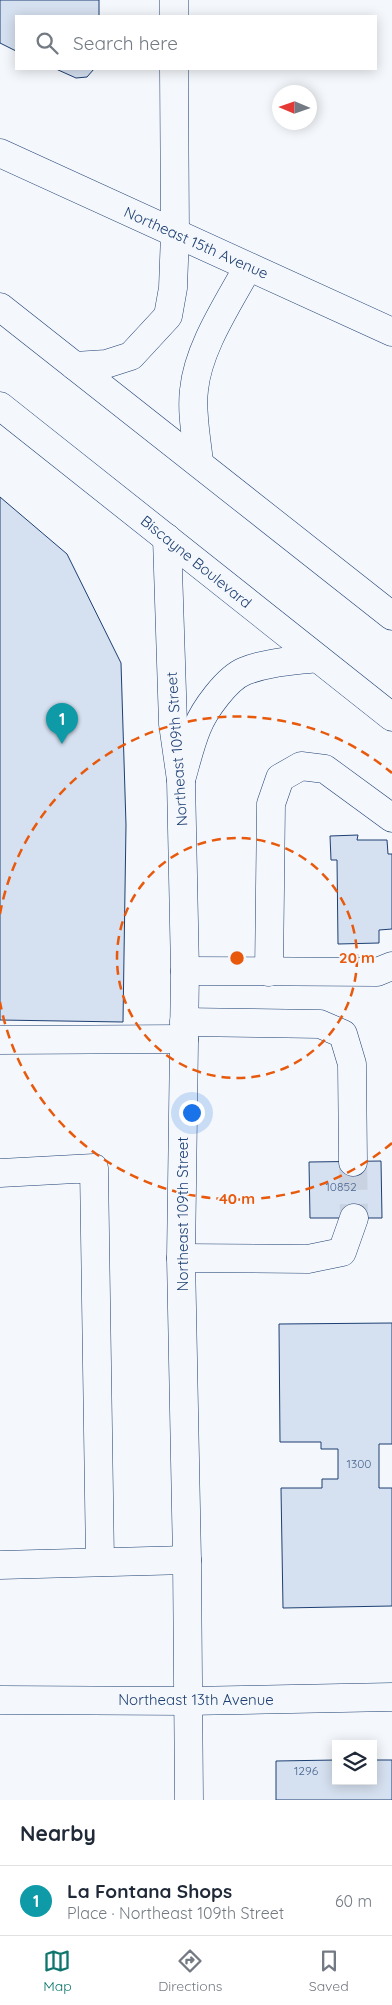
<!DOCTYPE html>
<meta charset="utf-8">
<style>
body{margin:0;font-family:Quicksand,sans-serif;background:#f6f6f7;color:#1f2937}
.controls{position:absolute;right:15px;bottom:15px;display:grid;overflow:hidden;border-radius:0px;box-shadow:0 2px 12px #0003}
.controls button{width:45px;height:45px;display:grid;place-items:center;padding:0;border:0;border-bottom:1px solid #e0e1e3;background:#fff;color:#1f2937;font:25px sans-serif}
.compass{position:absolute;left:272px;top:85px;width:45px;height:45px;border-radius:50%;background:#fff;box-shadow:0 2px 12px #0003;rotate:272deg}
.you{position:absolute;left:191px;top:1112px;width:18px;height:18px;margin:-12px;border:4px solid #fff;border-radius:50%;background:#1a73e8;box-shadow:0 0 0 8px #1a73e833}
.badge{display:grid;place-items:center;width:32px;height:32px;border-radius:50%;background:#0f766e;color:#fff;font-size:16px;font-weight:700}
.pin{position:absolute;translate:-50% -41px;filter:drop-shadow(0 1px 2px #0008)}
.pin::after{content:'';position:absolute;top:26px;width:18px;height:15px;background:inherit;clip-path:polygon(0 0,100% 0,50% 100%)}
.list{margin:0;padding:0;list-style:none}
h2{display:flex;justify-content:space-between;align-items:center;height:65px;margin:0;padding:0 20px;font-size:21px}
h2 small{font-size:16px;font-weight:400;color:#747a83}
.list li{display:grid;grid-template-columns:32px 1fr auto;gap:15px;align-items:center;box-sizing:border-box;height:70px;padding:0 20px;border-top:1px solid #e0e1e3}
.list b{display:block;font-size:19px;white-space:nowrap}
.list p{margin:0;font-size:16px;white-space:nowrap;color:#747a83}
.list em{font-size:16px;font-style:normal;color:#747a83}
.icon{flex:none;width:28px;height:28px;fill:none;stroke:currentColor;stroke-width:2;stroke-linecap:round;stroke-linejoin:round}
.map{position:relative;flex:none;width:392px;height:1800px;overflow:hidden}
.search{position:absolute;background:#fff;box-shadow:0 2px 12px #0003;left:15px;right:15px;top:15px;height:55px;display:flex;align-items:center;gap:12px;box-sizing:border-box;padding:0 18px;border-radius:0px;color:#747a83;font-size:19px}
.sheet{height:135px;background:#fff}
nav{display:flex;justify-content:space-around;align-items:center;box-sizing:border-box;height:70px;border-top:1px solid #e0e1e3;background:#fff;font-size:14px;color:#747a83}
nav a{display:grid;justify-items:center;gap:2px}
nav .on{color:#0f766e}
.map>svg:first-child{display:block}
.building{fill:#d5e0f0;stroke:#1d3f73}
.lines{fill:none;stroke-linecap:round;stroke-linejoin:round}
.minor-tunnel{stroke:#c9d2e0;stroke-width:28;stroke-dasharray:28 14;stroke-linecap:butt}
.minor-casing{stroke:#1d3f73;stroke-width:29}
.major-casing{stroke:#1d3f73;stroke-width:29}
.minor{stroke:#f4f7fb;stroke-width:28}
.major{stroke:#f4f7fb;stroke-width:28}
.ring{fill:none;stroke:#e8590c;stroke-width:2.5;stroke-dasharray:9 6}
.labels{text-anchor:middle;stroke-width:4;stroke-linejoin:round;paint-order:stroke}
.number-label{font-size:12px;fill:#4b6792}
.street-label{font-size:15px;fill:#1d3f73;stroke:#f4f7fb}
.centre{fill:#e8590c;stroke:#f4f7fb;stroke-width:2.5}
.ring-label{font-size:15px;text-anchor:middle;font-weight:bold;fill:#e8590c;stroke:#f4f7fb;stroke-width:4;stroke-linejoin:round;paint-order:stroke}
</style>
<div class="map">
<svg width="392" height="1800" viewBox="0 0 392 1800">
<rect width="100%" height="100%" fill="#f4f7fb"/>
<g class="building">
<path d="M 0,0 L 99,0 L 99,16 L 16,16 L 16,51 L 0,43 Z"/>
<path d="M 56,69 L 94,69 L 87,77 L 76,78 Z"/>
<path d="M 0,497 L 67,554 L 121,663 L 126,825 L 123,1022 L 0,1020 Z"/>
<path d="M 358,835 L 357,840 L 387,840 L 388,854 L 392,854 L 392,929 L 379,930 L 379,943 L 338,944 L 337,860 L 331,860 L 330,836 Z"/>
<path d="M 381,1161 L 382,1218 L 310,1218 L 309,1162 Z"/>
<path d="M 392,1323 L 392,1444 L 379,1444 L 379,1488 L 392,1488 L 392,1606 L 283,1608 L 281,1488 L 322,1488 L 322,1479 L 338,1479 L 338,1449 L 321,1449 L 321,1442 L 280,1442 L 279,1324 Z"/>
<path d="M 336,1760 L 336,1781 L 373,1781 L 373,1760 L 392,1760 L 392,1800 L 276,1800 L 276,1761 Z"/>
</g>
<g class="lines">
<path class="minor-tunnel" d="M 353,1162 L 354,1218"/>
<defs>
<g id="minor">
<path d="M 174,0 L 174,16"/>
<path d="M 174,69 L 175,234"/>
<path d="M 0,153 L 392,332"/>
<path d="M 167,538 L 173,724 L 181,780 L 185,971 L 181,1258 L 187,1560 L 189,1800"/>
<path d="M 185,971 L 377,972 L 392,966"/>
<path d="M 269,972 L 271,804 L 280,778 L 301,766 L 325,769 L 392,818"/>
<path d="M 184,1022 L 320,1024 L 343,1034 L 352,1064 L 353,1162"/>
<path d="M 0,1040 L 184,1039"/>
<path d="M 0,1173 L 94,1168 L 100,1561"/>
<path d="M 181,1258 L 308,1259 L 342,1252 L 354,1218"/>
<path d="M 0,1565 L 187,1560"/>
<path d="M 0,1700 L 187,1701 L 392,1697"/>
</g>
<g id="major">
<path d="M 0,307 L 392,616"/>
<path d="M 75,366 L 106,364 L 131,356 L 168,316 L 173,288 L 175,234"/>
<path d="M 0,406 L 392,717"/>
<path d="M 199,463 C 197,440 191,414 194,390 C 198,348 228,304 248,267"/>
<path d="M 181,780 C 186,763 190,745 197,728 C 204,710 227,678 245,671 C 268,662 293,661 317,658"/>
</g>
</defs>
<use href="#minor" class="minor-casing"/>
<use href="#major" class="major-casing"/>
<use href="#minor" class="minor"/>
<use href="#major" class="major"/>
</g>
<g class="ring">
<circle cx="237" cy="958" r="120"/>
<path d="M392 1143A241 241 0 0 1 0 1002M0 914A241 241 0 0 1 392 773"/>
</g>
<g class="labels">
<g class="number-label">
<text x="341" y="1191">10852</text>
<text x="359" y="1468">1300</text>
<text x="306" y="1775">1296</text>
</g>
<g class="street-label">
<text transform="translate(196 243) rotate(24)" y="5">Northeast 15th Avenue</text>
<text transform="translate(196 562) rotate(39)" y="5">Biscayne Boulevard</text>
<text transform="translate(177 749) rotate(-94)" y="5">Northeast 109th Street</text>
<text transform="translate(183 1214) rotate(-90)" y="5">Northeast 109th Street</text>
<text x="196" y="1705">Northeast 13th Avenue</text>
</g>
</g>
<circle cx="237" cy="958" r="8" class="centre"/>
<g class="ring-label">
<text x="357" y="963">20 m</text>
<text x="237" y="1204">40 m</text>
</g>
</svg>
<div class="controls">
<button><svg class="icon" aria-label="layers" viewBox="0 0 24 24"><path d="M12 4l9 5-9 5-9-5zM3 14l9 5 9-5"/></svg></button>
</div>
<svg class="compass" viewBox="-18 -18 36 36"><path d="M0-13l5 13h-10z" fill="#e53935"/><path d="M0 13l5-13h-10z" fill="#747a83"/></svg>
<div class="you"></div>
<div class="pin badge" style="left:62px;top:744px;background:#0f9aa8">1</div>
<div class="search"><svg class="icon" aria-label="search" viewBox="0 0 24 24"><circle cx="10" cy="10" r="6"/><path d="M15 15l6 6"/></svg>Search here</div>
</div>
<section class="sheet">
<h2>Nearby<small></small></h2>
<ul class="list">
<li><span class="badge" style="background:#0f9aa8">1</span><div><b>La Fontana Shops</b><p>Place · Northeast 109th Street</p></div><em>60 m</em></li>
</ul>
</section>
<nav>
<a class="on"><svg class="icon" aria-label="map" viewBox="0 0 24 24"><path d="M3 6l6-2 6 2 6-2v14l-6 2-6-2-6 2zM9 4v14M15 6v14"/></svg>Map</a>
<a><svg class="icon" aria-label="directions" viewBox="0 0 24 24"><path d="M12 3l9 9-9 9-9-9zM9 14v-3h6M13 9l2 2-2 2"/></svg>Directions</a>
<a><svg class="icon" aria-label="saved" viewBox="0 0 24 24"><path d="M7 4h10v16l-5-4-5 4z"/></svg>Saved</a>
</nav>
